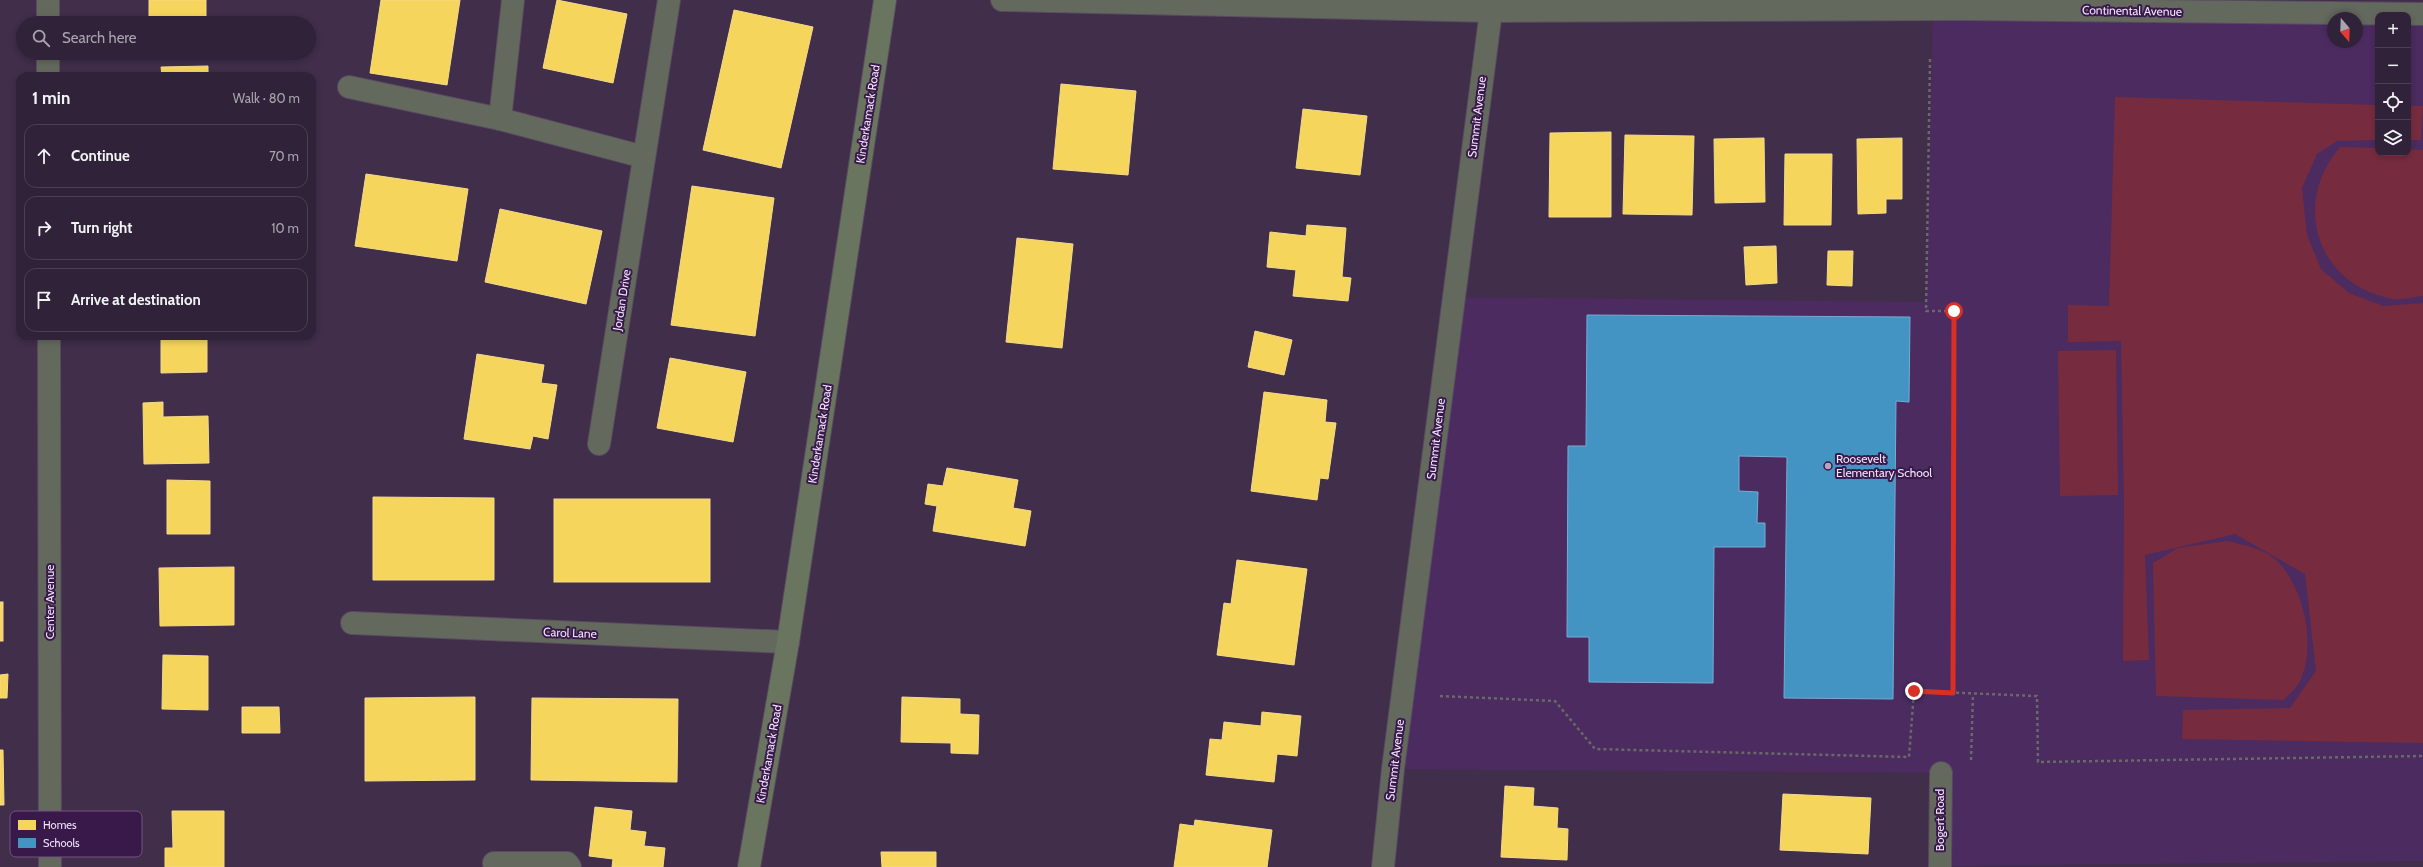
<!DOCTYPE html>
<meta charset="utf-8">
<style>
body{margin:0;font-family:Cabin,sans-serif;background:#382a40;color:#f1f3f6}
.controls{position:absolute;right:12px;top:12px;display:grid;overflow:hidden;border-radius:8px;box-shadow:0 2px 6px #0003}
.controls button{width:36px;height:36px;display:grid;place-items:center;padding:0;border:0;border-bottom:1px solid #4b3f53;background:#302238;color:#f1f3f6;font:20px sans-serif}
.compass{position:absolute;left:2327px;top:12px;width:36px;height:36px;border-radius:50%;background:#302238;box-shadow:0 2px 6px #0003;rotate:161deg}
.stop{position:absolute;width:12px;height:12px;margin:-9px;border:3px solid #d93025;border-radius:50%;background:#fff}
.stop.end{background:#d93025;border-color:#fff;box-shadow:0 1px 4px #0008}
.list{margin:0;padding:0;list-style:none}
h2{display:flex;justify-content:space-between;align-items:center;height:52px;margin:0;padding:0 16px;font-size:17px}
h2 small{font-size:13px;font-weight:400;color:#a8a4ae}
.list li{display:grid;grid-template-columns:26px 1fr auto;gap:12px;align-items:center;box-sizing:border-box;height:64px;margin:0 8px 8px;padding:0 8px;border:1px solid #4b3f53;border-radius:12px}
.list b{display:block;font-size:15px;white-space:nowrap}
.list em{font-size:13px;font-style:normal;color:#a8a4ae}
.icon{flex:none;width:22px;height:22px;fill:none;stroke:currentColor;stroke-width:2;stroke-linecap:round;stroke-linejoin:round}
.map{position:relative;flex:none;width:2423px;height:867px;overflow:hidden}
.search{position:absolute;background:#302238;box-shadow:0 2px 6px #0003;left:16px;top:16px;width:300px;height:44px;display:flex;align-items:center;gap:10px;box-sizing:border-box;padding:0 14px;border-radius:22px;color:#a8a4ae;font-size:15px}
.panel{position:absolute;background:#302238;box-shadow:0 2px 6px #0003;left:16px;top:72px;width:300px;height:268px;border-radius:12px}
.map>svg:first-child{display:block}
.built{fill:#4c2b60;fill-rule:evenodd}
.green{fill:#762c3e}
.homes{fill:#f6d55c;stroke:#f5da8c}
.schools{fill:#4393c3;stroke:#78abd4}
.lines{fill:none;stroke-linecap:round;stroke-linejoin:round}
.minor-casing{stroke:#584a60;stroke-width:24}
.major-casing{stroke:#584a60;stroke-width:24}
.path{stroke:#696967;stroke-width:2.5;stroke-dasharray:3 3;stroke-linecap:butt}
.minor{stroke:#64695e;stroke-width:22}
.major{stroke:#6a755f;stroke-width:22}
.route{stroke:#d93025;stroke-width:5}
.poi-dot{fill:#b4a4be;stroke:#38194a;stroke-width:1.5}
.labels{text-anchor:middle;stroke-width:4;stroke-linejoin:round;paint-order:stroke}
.street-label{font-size:12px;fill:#f2e4fd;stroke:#38194a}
.poi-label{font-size:12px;fill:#f2e4fd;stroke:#38194a;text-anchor:start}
.key{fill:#38194a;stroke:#705680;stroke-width:1}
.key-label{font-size:11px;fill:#f2e4fd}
</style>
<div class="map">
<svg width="2423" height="867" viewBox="0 0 2423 867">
<rect width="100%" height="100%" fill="#402e4a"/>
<path class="built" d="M 1933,10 L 2423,14 L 2423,861 L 1940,866 L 1941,773 L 1393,769 L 1454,297 L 1926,302 ZM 2378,15 L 2408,15 L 2408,153 L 2378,153 ZM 2333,18 L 2357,18 L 2357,42 L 2333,42 Z"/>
<g class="green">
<path d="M 2115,97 L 2378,105 L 2378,140 L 2337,141 L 2317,154 L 2302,188 L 2307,235 L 2321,269 L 2349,293 L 2383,306 L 2423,303 L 2423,743 L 2182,739 L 2183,710 L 2290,708 L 2316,671 L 2305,574 L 2235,534 L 2145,555 L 2149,660 L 2123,661 L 2124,503 L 2121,341 L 2068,342 L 2068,305 L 2109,306 Z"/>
<path d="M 2408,106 L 2423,106 L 2421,140 L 2408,140 Z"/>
<path d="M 2340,147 L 2378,148 L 2378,153 L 2408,153 L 2408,149 L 2423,150 L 2423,296 C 2414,297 2402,300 2393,299 C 2317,285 2291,204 2340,147 Z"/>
<path d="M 2116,350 L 2118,495 L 2060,496 L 2058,351 Z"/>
<path d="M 2227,541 C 2244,545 2266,549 2278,562 C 2304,589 2316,643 2301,679 C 2298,686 2290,694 2284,700 L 2156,696 L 2153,563 L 2178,548 Z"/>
</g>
<g class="homes">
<rect x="149" y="0" width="57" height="23"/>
<path d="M 381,0 L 460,0 L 447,85 L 370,73 Z"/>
<path d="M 557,0 L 627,14 L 613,83 L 543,68 Z"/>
<path d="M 734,10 L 813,27 L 781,168 L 703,150 Z"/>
<path d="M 208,66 L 208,76 L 162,76 L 161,67 Z"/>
<path d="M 1061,84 L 1136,91 L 1128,175 L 1053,169 Z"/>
<path d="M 1303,109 L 1367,116 L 1360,175 L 1296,168 Z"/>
<path d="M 1611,132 L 1611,217 L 1549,217 L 1550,133 Z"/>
<path d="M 1625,135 L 1694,136 L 1692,215 L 1623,214 Z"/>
<path d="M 1764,138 L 1765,202 L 1715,203 L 1714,139 Z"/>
<path d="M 1902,138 L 1902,199 L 1886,199 L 1886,213 L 1858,214 L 1857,139 Z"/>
<path d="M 1785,154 L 1832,154 L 1831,225 L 1784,225 Z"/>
<path d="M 366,174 L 468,189 L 457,261 L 355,246 Z"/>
<path d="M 692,186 L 774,198 L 755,336 L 671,325 Z"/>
<path d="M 500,209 L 602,231 L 586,304 L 485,282 Z"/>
<path d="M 1307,225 L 1346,228 L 1342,277 L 1351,278 L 1348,301 L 1293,296 L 1296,270 L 1267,267 L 1270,232 L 1306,236 Z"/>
<path d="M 1017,238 L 1073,244 L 1062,348 L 1006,342 Z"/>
<path d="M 1776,246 L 1777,283 L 1746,285 L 1744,247 Z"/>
<path d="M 1828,251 L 1853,251 L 1852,286 L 1827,285 Z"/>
<path d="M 1255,331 L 1292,340 L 1284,375 L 1248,367 Z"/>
<path d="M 161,336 L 207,336 L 207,372 L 161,373 Z"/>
<path d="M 477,354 L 544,365 L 541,383 L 557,385 L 548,439 L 533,436 L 530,449 L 464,439 Z"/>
<path d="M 670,358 L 746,372 L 733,442 L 657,428 Z"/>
<path d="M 1264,392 L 1327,400 L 1325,422 L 1336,423 L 1328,479 L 1320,478 L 1317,500 L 1251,491 Z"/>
<path d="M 163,402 L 163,417 L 208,416 L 209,463 L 144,464 L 143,403 Z"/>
<path d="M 947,468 L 1018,480 L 1013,508 L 1031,511 L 1025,546 L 933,531 L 937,506 L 925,504 L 928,484 L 943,486 Z"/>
<path d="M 167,480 L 210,481 L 210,534 L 167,534 Z"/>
<path d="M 373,497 L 494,498 L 494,580 L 373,580 Z"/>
<rect x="554" y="499" width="156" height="83"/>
<path d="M 1237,560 L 1307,569 L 1294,665 L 1217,655 L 1224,603 L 1231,604 Z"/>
<path d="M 234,567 L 234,625 L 160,626 L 159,568 Z"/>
<rect x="0" y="602" width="3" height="39"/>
<path d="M 163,655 L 208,656 L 208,710 L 162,709 Z"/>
<path d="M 8,674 L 7,698 L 0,698 L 0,675 Z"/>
<path d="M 475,697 L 475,780 L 365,781 L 365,698 Z"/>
<path d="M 902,697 L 960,699 L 960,714 L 979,715 L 978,754 L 951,753 L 951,743 L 901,742 Z"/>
<path d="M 532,698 L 678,699 L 677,782 L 531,780 Z"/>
<path d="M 242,707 L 279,707 L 280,733 L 242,733 Z"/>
<path d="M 1262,712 L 1301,716 L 1297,756 L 1277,754 L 1274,782 L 1206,775 L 1210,739 L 1222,740 L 1224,722 L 1261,726 Z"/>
<path d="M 0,750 L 3,750 L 4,805 L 0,805 Z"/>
<path d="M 1505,786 L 1534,788 L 1533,806 L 1558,808 L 1557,828 L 1568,829 L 1567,860 L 1501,857 Z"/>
<path d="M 1783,794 L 1871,798 L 1868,854 L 1780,850 Z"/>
<path d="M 595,807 L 632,811 L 630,830 L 646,832 L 644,846 L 665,848 L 663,867 L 612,867 L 613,859 L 589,856 Z"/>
<path d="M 172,811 L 224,811 L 224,867 L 165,867 L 165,848 L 173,848 Z"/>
<path d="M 1195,820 L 1272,830 L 1267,867 L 1174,867 L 1180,824 L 1194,826 Z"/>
<path d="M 881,852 L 936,852 L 936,867 L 882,867 Z"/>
</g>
<path class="schools" d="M 1587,315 L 1910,317 L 1909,402 L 1896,401 L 1893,699 L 1784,698 L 1787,457 L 1739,456 L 1739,491 L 1758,492 L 1757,523 L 1765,523 L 1765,547 L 1714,547 L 1713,683 L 1589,682 L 1589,637 L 1567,637 L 1568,446 L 1586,446 Z"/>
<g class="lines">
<defs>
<g id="minor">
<path d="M 48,0 L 48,23"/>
<path d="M 1002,0 L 1491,11 L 1965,9 L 2423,14"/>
<path d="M 48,53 L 48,76"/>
<path d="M 349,87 L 500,119 L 644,157"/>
<path d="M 500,119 L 513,0"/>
<path d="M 49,336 L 50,867"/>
<path d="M 599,444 L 669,0"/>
<path d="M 352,623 L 788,642"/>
<path d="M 494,863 L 567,863 L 570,867"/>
<path d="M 1383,867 L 1393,769 L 1491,11"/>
<path d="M 1940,867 L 1941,773"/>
</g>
<path id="major" d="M 749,867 L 788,642 L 885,0"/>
</defs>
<use href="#minor" class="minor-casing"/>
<use href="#major" class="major-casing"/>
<g class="path">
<path d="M 1930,59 L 1926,311 L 1954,311 L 1953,693"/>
<path d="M 1440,696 L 1555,701 L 1595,749 L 1909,757 L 1914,691 L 2037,696 L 2038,762 L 2423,756"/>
<path d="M 1971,760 L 1973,694"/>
</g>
<use href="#minor" class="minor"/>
<use href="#major" class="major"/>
</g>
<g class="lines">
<path class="route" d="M 1914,691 L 1953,693 L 1954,311"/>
</g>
<circle class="poi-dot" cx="1828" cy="466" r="4"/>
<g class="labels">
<g class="street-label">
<text transform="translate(2132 11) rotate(1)" y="4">Continental Avenue</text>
<text transform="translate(868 114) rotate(-81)" y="4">Kinderkamack Road</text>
<text transform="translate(1477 117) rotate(-83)" y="4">Summit Avenue</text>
<text transform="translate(622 300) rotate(-81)" y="4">Jordan Drive</text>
<text transform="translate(820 434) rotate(-81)" y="4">Kinderkamack Road</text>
<text transform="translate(1436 439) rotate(-83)" y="4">Summit Avenue</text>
<text transform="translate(50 602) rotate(-90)" y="4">Center Avenue</text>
<text transform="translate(570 633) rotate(2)" y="4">Carol Lane</text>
<text transform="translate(769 754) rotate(-80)" y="4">Kinderkamack Road</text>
<text transform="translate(1395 760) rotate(-83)" y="4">Summit Avenue</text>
<text transform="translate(1940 820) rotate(-90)" y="4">Bogert Road</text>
</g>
<g class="poi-label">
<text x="1836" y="463">Roosevelt<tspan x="1836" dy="14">Elementary School</tspan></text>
</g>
</g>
<rect x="10" y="811" width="132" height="46" rx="6" class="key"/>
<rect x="18" y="820" width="18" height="10" fill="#f6d55c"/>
<rect x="18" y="838" width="18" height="10" fill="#4393c3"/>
<g class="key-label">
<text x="43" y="829">Homes</text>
<text x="43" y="847">Schools</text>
</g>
</svg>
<div class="controls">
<button>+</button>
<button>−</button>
<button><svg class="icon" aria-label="locate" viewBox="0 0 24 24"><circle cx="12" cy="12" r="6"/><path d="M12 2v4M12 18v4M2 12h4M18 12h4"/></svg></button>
<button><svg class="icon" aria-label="layers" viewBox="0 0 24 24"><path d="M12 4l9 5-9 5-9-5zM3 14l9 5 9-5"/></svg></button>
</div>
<svg class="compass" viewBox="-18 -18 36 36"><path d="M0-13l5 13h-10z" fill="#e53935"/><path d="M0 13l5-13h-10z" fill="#a8a4ae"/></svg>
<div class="stop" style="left:1954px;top:311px"></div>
<div class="stop end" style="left:1914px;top:691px"></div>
<div class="search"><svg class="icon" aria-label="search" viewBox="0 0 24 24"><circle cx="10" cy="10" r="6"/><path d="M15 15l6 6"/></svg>Search here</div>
<section class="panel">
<h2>1 min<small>Walk · 80 m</small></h2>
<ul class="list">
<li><svg class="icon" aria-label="ahead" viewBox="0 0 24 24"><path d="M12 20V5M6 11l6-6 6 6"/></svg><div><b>Continue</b></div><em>70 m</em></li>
<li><svg class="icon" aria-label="right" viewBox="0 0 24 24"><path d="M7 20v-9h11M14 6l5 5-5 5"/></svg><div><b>Turn right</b></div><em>10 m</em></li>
<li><svg class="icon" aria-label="arrive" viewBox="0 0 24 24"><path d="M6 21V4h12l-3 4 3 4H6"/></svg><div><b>Arrive at destination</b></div></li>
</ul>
</section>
</div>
